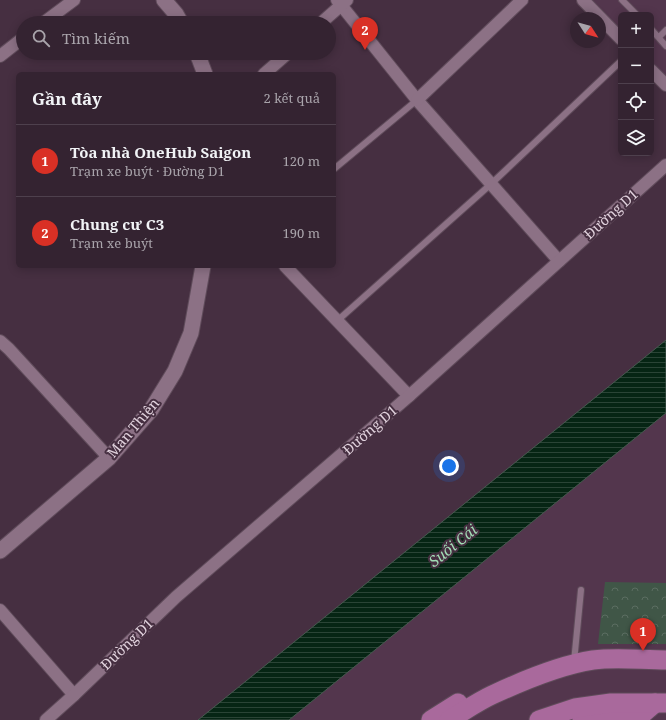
<!DOCTYPE html>
<html lang="vi">
<meta charset="utf-8">
<style>
body{margin:0;font-family:"Noto Serif",serif;background:#3c2b39;color:#f1f3f6}
.controls{position:absolute;right:12px;top:12px;display:grid;overflow:hidden;border-radius:6px;box-shadow:0 2px 10px #0003}
.controls button{width:36px;height:36px;display:grid;place-items:center;padding:0;border:0;border-bottom:1px solid #4e404d;background:#342331;color:#f1f3f6;font:20px sans-serif}
.compass{position:absolute;left:570px;top:12px;width:36px;height:36px;border-radius:50%;background:#342331;box-shadow:0 2px 10px #0003;rotate:126deg}
.you{position:absolute;left:449px;top:466px;width:14px;height:14px;margin:-10px;border:3px solid #fff;border-radius:50%;background:#1a73e8;box-shadow:0 0 0 6px #1a73e833}
.badge{display:grid;place-items:center;width:26px;height:26px;border-radius:50%;background:#d93025;color:#fff;font-size:13px;font-weight:700}
.pin{position:absolute;translate:-50% -33px;filter:drop-shadow(0 1px 2px #0008)}
.pin::after{content:'';position:absolute;top:21px;width:14px;height:12px;background:inherit;clip-path:polygon(0 0,100% 0,50% 100%)}
.list{margin:0;padding:0;list-style:none}
h2{display:flex;justify-content:space-between;align-items:center;height:52px;margin:0;padding:0 16px;font-size:17px}
h2 small{font-size:13px;font-weight:400;color:#a9a4ab}
.list li{display:grid;grid-template-columns:26px 1fr auto;gap:12px;align-items:center;box-sizing:border-box;height:72px;padding:0 16px;border-top:1px solid #4e404d}
.list b{display:block;font-size:15px;white-space:nowrap}
.list p{margin:0;font-size:13px;white-space:nowrap;color:#a9a4ab}
.list em{font-size:13px;font-style:normal;color:#a9a4ab}
.icon{flex:none;width:22px;height:22px;fill:none;stroke:currentColor;stroke-width:2;stroke-linecap:round;stroke-linejoin:round}
.map{position:relative;flex:none;width:666px;height:720px;overflow:hidden}
.search{position:absolute;background:#342331;box-shadow:0 2px 10px #0003;left:16px;top:16px;width:320px;height:44px;display:flex;align-items:center;gap:10px;box-sizing:border-box;padding:0 14px;border-radius:22px;color:#a9a4ab;font-size:15px}
.panel{position:absolute;background:#342331;box-shadow:0 2px 10px #0003;left:16px;top:72px;width:320px;height:196px;border-radius:6px}
.map>svg:first-child{display:block}
.built{fill:#53364d}
.forest{fill:url(#forest-crowns)}
.water{fill:url(#water-rules);stroke:#485950}
.lines{fill:none;stroke-linecap:round;stroke-linejoin:round}
.service-casing{stroke:#5f4b5a;stroke-width:8}
.minor-casing{stroke:#5f4b5a;stroke-width:14}
.tertiary-casing{stroke:#5f4b5a;stroke-width:17}
.primary-casing{stroke:#5f4b5a;stroke-width:21}
.service{stroke:#8c7185;stroke-width:6}
.minor{stroke:#8c7185;stroke-width:12}
.tertiary{stroke:#8c7185;stroke-width:15}
.primary{stroke:#a9699c;stroke-width:19}
.labels{text-anchor:middle;stroke-width:4;stroke-linejoin:round;paint-order:stroke}
.street-label{font-size:14px;fill:#e1d2dd;stroke:#462f41}
.water-label{font-size:15px;font-style:italic;fill:#a2dbb5;stroke:#462f41}
</style>
<div class="map">
<svg width="666" height="720" viewBox="0 0 666 720">
<defs>
<pattern id="forest-crowns" width="20" height="18" patternUnits="userSpaceOnUse"><rect width="20" height="18" fill="#405647"/><path d="M2 6a3 3 0 1 1 6 0M12 15a3 3 0 1 1 6 0" fill="none" stroke="#5b6d61"/></pattern>
<pattern id="water-rules" width="6" height="5" patternUnits="userSpaceOnUse"><rect width="6" height="5" fill="#062514"/><path d="M0 2.5h6" fill="none" stroke="#2a4436"/></pattern>
</defs>
<rect width="100%" height="100%" fill="#462f41"/>
<g class="built">
<path d="M 589,0 L 666,0 L 666,90 L 651,73 L 651,15 L 621,15 L 621,37 Z"/>
<path d="M 666,413 L 666,720 L 289,720 Z"/>
</g>
<path class="forest" d="M 605,582 L 666,583 L 666,644 L 598,644 Z"/>
<path class="water" d="M 666,340 L 666,413 L 289,720 L 198,720 Z"/>
<g class="lines">
<defs>
<g id="service">
<path d="M 622,0 L 637,15"/>
<path d="M 651,29 L 666,46"/>
<path d="M 659,37 L 666,30"/>
<path d="M 334,169 L 417,100"/>
<path d="M 337,321 L 491,184 L 621,61"/>
<path d="M 574,662 L 581,590"/>
</g>
<g id="minor">
<path d="M 337,0 L 417,100 L 559,261"/>
<path d="M 583,0 L 621,39"/>
<path d="M 43,23 L 74,0"/>
<path d="M 321,23 L 347,0"/>
<path d="M 0,56 L 23,38"/>
<path d="M 651,70 L 666,85"/>
<path d="M 264,74 L 288,53"/>
<path d="M 417,100 L 522,0"/>
<path d="M 285,266 L 409,396"/>
<path d="M 0,341 L 9,349 L 109,458"/>
<path d="M 0,610 L 74,695"/>
<path d="M 46,720 L 74,695 L 176,597 L 409,396 L 666,165"/>
</g>
<g id="tertiary">
<path d="M 164,0 L 176,14 L 181,23"/>
<path d="M 197,53 L 205,74"/>
<path d="M 0,551 L 109,458 L 151,410 L 175,371 L 191,333 L 203,266"/>
</g>
<g id="primary">
<path d="M 582,719 L 605,717 L 640,716 L 655,703"/>
<path d="M 431,720 L 458,703"/>
<path d="M 449,720 C 463,712 477,702 492,695 C 522,681 560,665 593,660 C 617,657 642,660 666,660"/>
<path d="M 539,720 L 575,708 L 611,703 L 666,703"/>
</g>
</defs>
<use href="#service" class="service-casing"/>
<use href="#minor" class="minor-casing"/>
<use href="#tertiary" class="tertiary-casing"/>
<use href="#primary" class="primary-casing"/>
<use href="#service" class="service"/>
<use href="#minor" class="minor"/>
<use href="#tertiary" class="tertiary"/>
<use href="#primary" class="primary"/>
</g>
<g class="labels">
<g class="street-label">
<text transform="translate(611 214) rotate(-42)" y="5">Đường D1</text>
<text transform="translate(133 428) rotate(-50)" y="5">Man Thiện</text>
<text transform="translate(370 430) rotate(-41)" y="5">Đường D1</text>
<text transform="translate(127 644) rotate(-44)" y="5">Đường D1</text>
</g>
<g class="water-label">
<text transform="translate(453 546) rotate(-39)" y="5">Suối Cái</text>
</g>
</g>
</svg>
<div class="controls">
<button>+</button>
<button>−</button>
<button><svg class="icon" aria-label="locate" viewBox="0 0 24 24"><circle cx="12" cy="12" r="6"/><path d="M12 2v4M12 18v4M2 12h4M18 12h4"/></svg></button>
<button><svg class="icon" aria-label="layers" viewBox="0 0 24 24"><path d="M12 4l9 5-9 5-9-5zM3 14l9 5 9-5"/></svg></button>
</div>
<svg class="compass" viewBox="-18 -18 36 36"><path d="M0-13l5 13h-10z" fill="#e53935"/><path d="M0 13l5-13h-10z" fill="#a9a4ab"/></svg>
<div class="you"></div>
<div class="pin badge" style="left:643px;top:651px">1</div>
<div class="pin badge" style="left:365px;top:50px">2</div>
<div class="search"><svg class="icon" aria-label="search" viewBox="0 0 24 24"><circle cx="10" cy="10" r="6"/><path d="M15 15l6 6"/></svg>Tìm kiếm</div>
<section class="panel">
<h2>Gần đây<small>2 kết quả</small></h2>
<ul class="list">
<li><span class="badge">1</span><div><b>Tòa nhà OneHub Saigon</b><p>Trạm xe buýt · Đường D1</p></div><em>120 m</em></li>
<li><span class="badge">2</span><div><b>Chung cư C3</b><p>Trạm xe buýt</p></div><em>190 m</em></li>
</ul>
</section>
</div>
